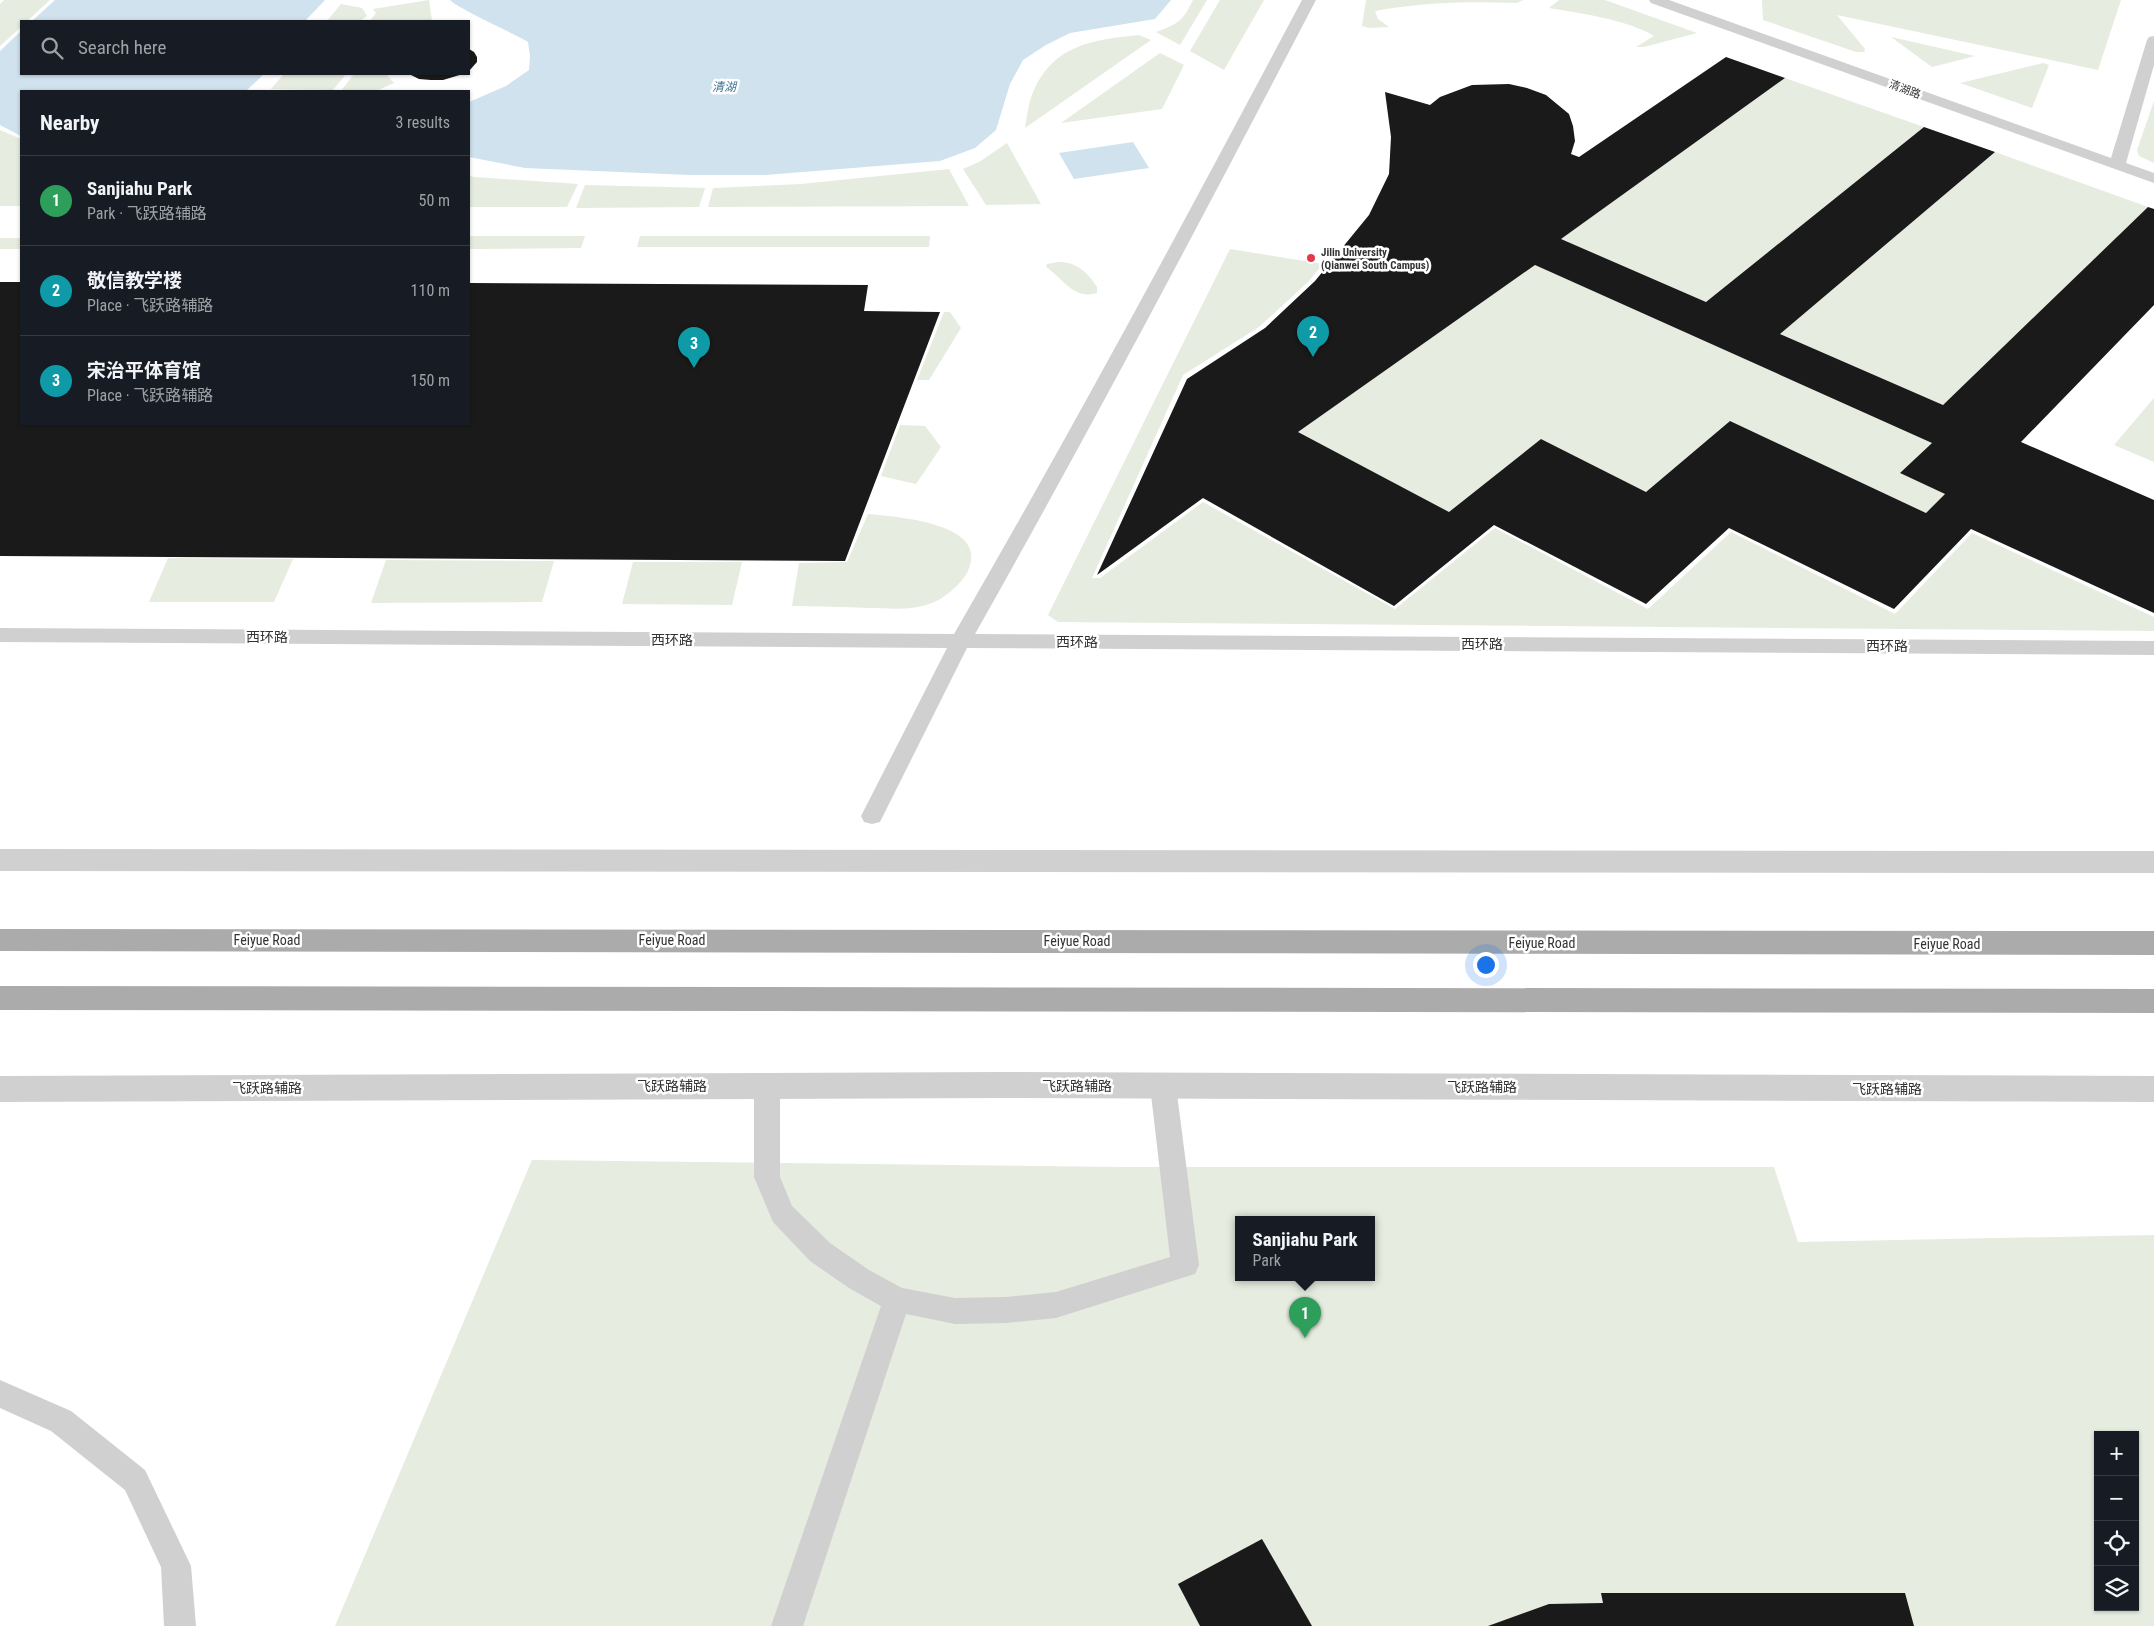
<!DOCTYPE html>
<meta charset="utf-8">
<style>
body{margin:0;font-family:"Roboto Condensed","Noto Sans SC",sans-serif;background:#242831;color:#f1f3f6}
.controls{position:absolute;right:15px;bottom:15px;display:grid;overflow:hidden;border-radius:0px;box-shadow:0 1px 4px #0004}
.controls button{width:45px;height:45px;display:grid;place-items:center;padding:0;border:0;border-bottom:1px solid #363941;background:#171b24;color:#f1f3f6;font:25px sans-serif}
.you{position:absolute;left:1485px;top:964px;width:18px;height:18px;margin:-12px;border:4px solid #fff;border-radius:50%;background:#1a73e8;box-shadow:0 0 0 8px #1a73e833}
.badge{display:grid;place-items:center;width:32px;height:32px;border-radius:50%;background:#0b8043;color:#fff;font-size:16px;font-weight:700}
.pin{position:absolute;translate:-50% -41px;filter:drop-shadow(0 1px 2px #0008)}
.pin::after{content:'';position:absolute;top:26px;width:18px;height:15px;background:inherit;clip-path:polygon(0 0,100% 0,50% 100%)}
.popup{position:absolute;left:1235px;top:1216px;width:140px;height:65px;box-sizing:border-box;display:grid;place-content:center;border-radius:0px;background:#171b24;filter:drop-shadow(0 1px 4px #0005);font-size:16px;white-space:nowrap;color:#9ea1a6}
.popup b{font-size:19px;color:#f1f3f6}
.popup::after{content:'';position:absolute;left:50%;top:100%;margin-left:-10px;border:10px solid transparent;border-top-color:#171b24}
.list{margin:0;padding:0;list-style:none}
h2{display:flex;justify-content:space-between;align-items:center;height:65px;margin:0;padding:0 20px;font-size:21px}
h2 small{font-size:16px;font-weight:400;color:#9ea1a6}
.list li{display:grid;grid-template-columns:32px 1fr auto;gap:15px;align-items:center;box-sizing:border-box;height:90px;padding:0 20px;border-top:1px solid #363941}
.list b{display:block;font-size:19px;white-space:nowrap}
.list p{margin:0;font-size:16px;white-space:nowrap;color:#9ea1a6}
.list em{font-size:16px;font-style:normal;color:#9ea1a6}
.icon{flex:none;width:28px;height:28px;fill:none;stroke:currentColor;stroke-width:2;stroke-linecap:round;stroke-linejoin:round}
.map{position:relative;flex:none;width:2154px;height:1626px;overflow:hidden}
.search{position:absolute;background:#171b24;box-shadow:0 1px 4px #0004;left:20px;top:20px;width:450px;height:55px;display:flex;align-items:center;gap:12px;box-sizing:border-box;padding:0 18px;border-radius:0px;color:#9ea1a6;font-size:19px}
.panel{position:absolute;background:#171b24;box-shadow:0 1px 4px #0004;left:20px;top:90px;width:450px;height:335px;border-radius:0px}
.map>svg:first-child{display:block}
.green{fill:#e6ecdf;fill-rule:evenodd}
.water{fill:#cfe2ee}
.building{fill:#1a1a1a;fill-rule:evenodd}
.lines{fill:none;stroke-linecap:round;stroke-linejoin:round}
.service{fill:#d0d0d0;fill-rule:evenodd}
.tertiary{fill:#d0d0d0;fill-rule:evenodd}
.primary{fill:#ababab;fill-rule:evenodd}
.poi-dot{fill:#e63946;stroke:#fff;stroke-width:2}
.labels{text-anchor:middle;stroke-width:5;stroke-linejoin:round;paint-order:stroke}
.far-street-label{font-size:11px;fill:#333;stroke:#fff}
.far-poi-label{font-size:11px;font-weight:bold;fill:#333;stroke:#fff;text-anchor:start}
.far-water-label{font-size:12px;font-style:italic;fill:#3f7597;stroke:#fff}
.street-label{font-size:14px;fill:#333;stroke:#fff}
</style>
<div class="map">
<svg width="2154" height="1626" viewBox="0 0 2154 1626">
<rect width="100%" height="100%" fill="#fff"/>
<g class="green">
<path d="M 4,0 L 50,0 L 27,21 L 21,21 L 21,27 L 0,46 L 0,4 Z"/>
<path d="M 429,0 L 432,21 L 370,21 L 376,13 L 373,9 Z"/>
<path d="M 1193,0 L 1207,0 L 1180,45 L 1156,32 C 1178,24 1183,21 1193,0 Z"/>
<path d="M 1220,0 L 1264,0 L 1224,70 L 1190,51 Z"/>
<path d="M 1366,0 L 1523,0 L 1517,3 C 1469,1 1422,2 1375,11 L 1378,19 L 1389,27 L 1369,28 L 1362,26 Z"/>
<path d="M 1559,0 L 1605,0 L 1697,33 L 1644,47 L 1636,47 L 1654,36 C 1629,20 1579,13 1549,8 Z"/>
<path d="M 1762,0 L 2121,0 L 2098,70 L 1837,15 L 1865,49 L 1864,52 L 1856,52 L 1763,20 Z"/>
<path d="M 341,4 L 362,8 L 367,16 L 360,21 L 327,21 Z"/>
<path d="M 1139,35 L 1151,40 L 1025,128 C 1027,118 1028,105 1032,95 C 1052,45 1091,40 1139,35 Z"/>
<path d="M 1891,37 L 1975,56 L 1932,67 Z"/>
<path d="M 1160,53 L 1184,65 L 1162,109 L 1061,123 Z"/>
<path d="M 2043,63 L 2049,65 L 2032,108 L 1960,83 Z"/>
<path d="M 284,74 L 346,74 L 333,90 L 271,89 Z"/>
<path d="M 354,74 L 386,74 L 394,83 L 376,91 L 341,91 Z"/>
<path d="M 1785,78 L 1924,127 L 1706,302 L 1561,239 Z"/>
<path d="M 2154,101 L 2154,163 L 2139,156 L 2137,150 Z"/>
<path d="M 0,130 L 21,139 L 21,206 L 0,206 Z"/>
<path d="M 1007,143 L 1041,204 L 986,205 L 963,169 L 979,162 Z"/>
<path d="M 1995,152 L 2148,207 L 1943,405 L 1780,334 Z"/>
<path d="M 949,169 L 969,206 L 708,207 L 713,188 L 801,184 Z"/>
<path d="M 469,176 L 475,177 L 578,184 L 567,207 L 469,207 Z"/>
<path d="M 585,185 L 705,188 L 699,207 L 576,208 Z"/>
<path d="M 470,236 L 585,236 L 581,248 L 469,249 Z"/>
<path d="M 640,236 L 930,236 L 929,247 L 637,247 Z"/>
<rect x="0" y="238" width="21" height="11"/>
<path d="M 1230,249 L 1323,264 L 1308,282 L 1259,327 L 1183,375 L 1092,578 L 1100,578 L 1203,502 L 1395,609 L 1495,528 L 1648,609 L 1731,532 L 1895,614 L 1972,533 L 2154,617 L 2154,631 L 1058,622 L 1048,615 Z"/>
<path d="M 1058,262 C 1077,262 1087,272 1097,287 L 1097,293 C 1073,300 1064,279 1046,267 L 1047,264 Z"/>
<path d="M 1535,265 L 1932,443 L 1900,473 L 1945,494 L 1926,513 L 1730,421 L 1646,492 L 1541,439 L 1449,512 L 1298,432 Z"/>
<path d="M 944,312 L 950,312 L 961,328 L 929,380 L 917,380 Z"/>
<path d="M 2154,398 L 2154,462 L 2114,445 Z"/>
<path d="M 900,425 L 925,426 L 941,447 L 916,484 L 881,476 Z"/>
<path d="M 868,514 C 898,517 993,523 967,573 C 960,585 943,600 929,604 C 910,611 889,608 869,608 C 843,607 818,606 792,606 L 799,563 L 847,562 Z"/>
<path d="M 168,558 L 293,559 L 274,602 L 149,602 Z"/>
<path d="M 386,560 L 554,561 L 542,602 L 371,603 Z"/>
<path d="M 633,562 L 742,562 L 732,605 L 622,604 Z"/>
<path d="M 532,1160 L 1122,1167 L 1774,1167 L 1798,1242 L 2154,1235 L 2154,1626 L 335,1626 ZM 1239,1219 L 1371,1219 L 1371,1277 L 1239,1277 ZM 2098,1435 L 2135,1435 L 2135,1607 L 2098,1607 Z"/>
</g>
<g class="water">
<path d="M 55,0 L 325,0 L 305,21 L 32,21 Z"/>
<path d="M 450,0 L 1171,0 L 1155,19 L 1070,33 L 1046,45 L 1023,60 L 1010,84 L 996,130 L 975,148 L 940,161 L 765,175 L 690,175 L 525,168 L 469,157 L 469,102 L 506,86 L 529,70 L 530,56 L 528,42 C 515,34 455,7 450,0 Z"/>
<path d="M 21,31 L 21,74 L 264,74 L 246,91 L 21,91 L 21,136 L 0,125 L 0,51 Z"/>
<path d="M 1133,142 L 1149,168 L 1074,179 L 1059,153 Z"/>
</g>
<g class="building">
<path d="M 469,49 L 474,52 L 477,57 L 477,62 L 469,71 Z"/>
<path d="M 1726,57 L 1785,78 L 1561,239 L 1706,302 L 1924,127 L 1995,152 L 1780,334 L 1943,405 L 2148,207 L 2154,209 L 2154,305 L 2021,442 L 2154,500 L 2154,613 L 1971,529 L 1894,609 L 1729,528 L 1646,604 L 1494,525 L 1394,606 L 1203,498 L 1097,575 L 1187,379 L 1265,328 L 1315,281 L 1369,215 L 1389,174 L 1391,137 L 1385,92 L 1430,105 L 1440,97 L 1472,85 L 1509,84 L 1527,88 L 1546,95 L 1569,114 L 1573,126 L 1575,141 L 1571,154 L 1579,157 ZM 1535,265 L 1932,443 L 1900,473 L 1945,494 L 1926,513 L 1730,421 L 1646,492 L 1541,439 L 1449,512 L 1298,432 Z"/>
<path d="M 409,74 L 463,74 L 443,80 L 431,80 L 419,79 Z"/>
<path d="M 0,282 L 21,282 L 21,424 L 469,424 L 469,283 L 868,285 L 864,311 L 940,312 L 845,561 L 0,556 Z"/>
<path d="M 1262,1539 L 1312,1626 L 1200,1626 L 1178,1584 Z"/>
<path d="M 1601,1593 L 1905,1593 L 1914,1626 L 1488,1626 L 1549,1604 L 1603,1603 Z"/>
</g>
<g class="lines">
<g class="service">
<path d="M 1302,0 L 1316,0 C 1205,213 1093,425 975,634 L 2154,641 L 2154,655 L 967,648 L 880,822 L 872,824 L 864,822 L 861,816 L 947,648 L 0,642 L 0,628 L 954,634 C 1075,425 1189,213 1302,0 Z"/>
<path d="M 1649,0 L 1669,0 L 2111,158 L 2147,40 L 2149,37 L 2154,36 L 2154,65 L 2126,163 L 2154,173 L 2154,183 L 1651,3 Z"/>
<path d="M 767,1075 L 776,1078 L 780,1086 L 780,1177 L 792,1206 L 830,1243 L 869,1270 L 902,1288 L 955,1298 L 1006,1297 L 1056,1292 L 1170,1257 L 1150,1086 L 1154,1078 L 1163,1075 L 1172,1078 L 1176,1086 L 1199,1265 L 1195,1274 L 1185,1277 L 1056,1318 L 1006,1323 L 955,1324 L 906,1314 L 803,1626 L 771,1626 L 881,1306 L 849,1288 L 810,1261 L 773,1222 L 754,1177 L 754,1086 L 758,1078 Z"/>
<path d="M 0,1380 L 71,1411 L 145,1470 L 191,1566 L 196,1626 L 164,1626 L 161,1567 L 125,1490 L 51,1431 L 0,1408 Z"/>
</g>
<g class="tertiary">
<path d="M 0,849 L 2154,851 L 2154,873 L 0,871 Z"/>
<path d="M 1002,1072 L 2154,1076 L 2154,1102 L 1002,1098 L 0,1102 L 0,1076 Z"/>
</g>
<g class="primary">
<path d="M 0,929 L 2154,931 L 2154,955 L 0,951 Z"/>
<path d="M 0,986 L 2154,989 L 2154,1013 L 0,1010 Z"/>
</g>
</g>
<circle class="poi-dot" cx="1311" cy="258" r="5"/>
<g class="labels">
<g class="far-street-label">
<text transform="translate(1905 89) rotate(20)" y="4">清湖路</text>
</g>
<g class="far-poi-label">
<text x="1321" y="256">Jilin University<tspan x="1321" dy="13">(Qianwei South Campus)</tspan></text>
</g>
<g class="far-water-label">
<text x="724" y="91">清湖</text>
</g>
<g class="street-label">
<text x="267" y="642">西环路</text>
<text x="672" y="645">西环路</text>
<text x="1077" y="647">西环路</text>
<text x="1482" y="649">西环路</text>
<text x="1887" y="651">西环路</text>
<text x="267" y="945">Feiyue Road</text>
<text x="672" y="945">Feiyue Road</text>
<text x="1077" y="946">Feiyue Road</text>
<text x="1542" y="948">Feiyue Road</text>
<text x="1947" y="949">Feiyue Road</text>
<text x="672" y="1091">飞跃路辅路</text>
<text x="1077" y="1091">飞跃路辅路</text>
<text x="1482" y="1092">飞跃路辅路</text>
<text x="267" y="1093">飞跃路辅路</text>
<text x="1887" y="1094">飞跃路辅路</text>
</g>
</g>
</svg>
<div class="controls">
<button>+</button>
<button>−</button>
<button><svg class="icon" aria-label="locate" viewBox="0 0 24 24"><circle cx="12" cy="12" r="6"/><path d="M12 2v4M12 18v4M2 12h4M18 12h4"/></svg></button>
<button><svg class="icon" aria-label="layers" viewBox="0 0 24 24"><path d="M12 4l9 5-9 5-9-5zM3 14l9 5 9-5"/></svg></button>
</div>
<div class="you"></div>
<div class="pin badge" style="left:1305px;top:1338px;background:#2e9e5b">1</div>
<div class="popup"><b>Sanjiahu Park</b>Park</div>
<div class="pin badge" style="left:1313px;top:357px;background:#0f9aa8">2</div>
<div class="pin badge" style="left:694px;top:368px;background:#0f9aa8">3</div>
<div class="search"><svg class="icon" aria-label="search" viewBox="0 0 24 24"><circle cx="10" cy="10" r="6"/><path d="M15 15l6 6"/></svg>Search here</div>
<section class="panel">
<h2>Nearby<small>3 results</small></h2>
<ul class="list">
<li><span class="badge" style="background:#2e9e5b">1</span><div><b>Sanjiahu Park</b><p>Park · 飞跃路辅路</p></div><em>50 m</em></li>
<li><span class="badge" style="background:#0f9aa8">2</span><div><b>敬信教学楼</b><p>Place · 飞跃路辅路</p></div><em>110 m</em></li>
<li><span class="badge" style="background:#0f9aa8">3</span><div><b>宋治平体育馆</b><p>Place · 飞跃路辅路</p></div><em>150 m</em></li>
</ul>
</section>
</div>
